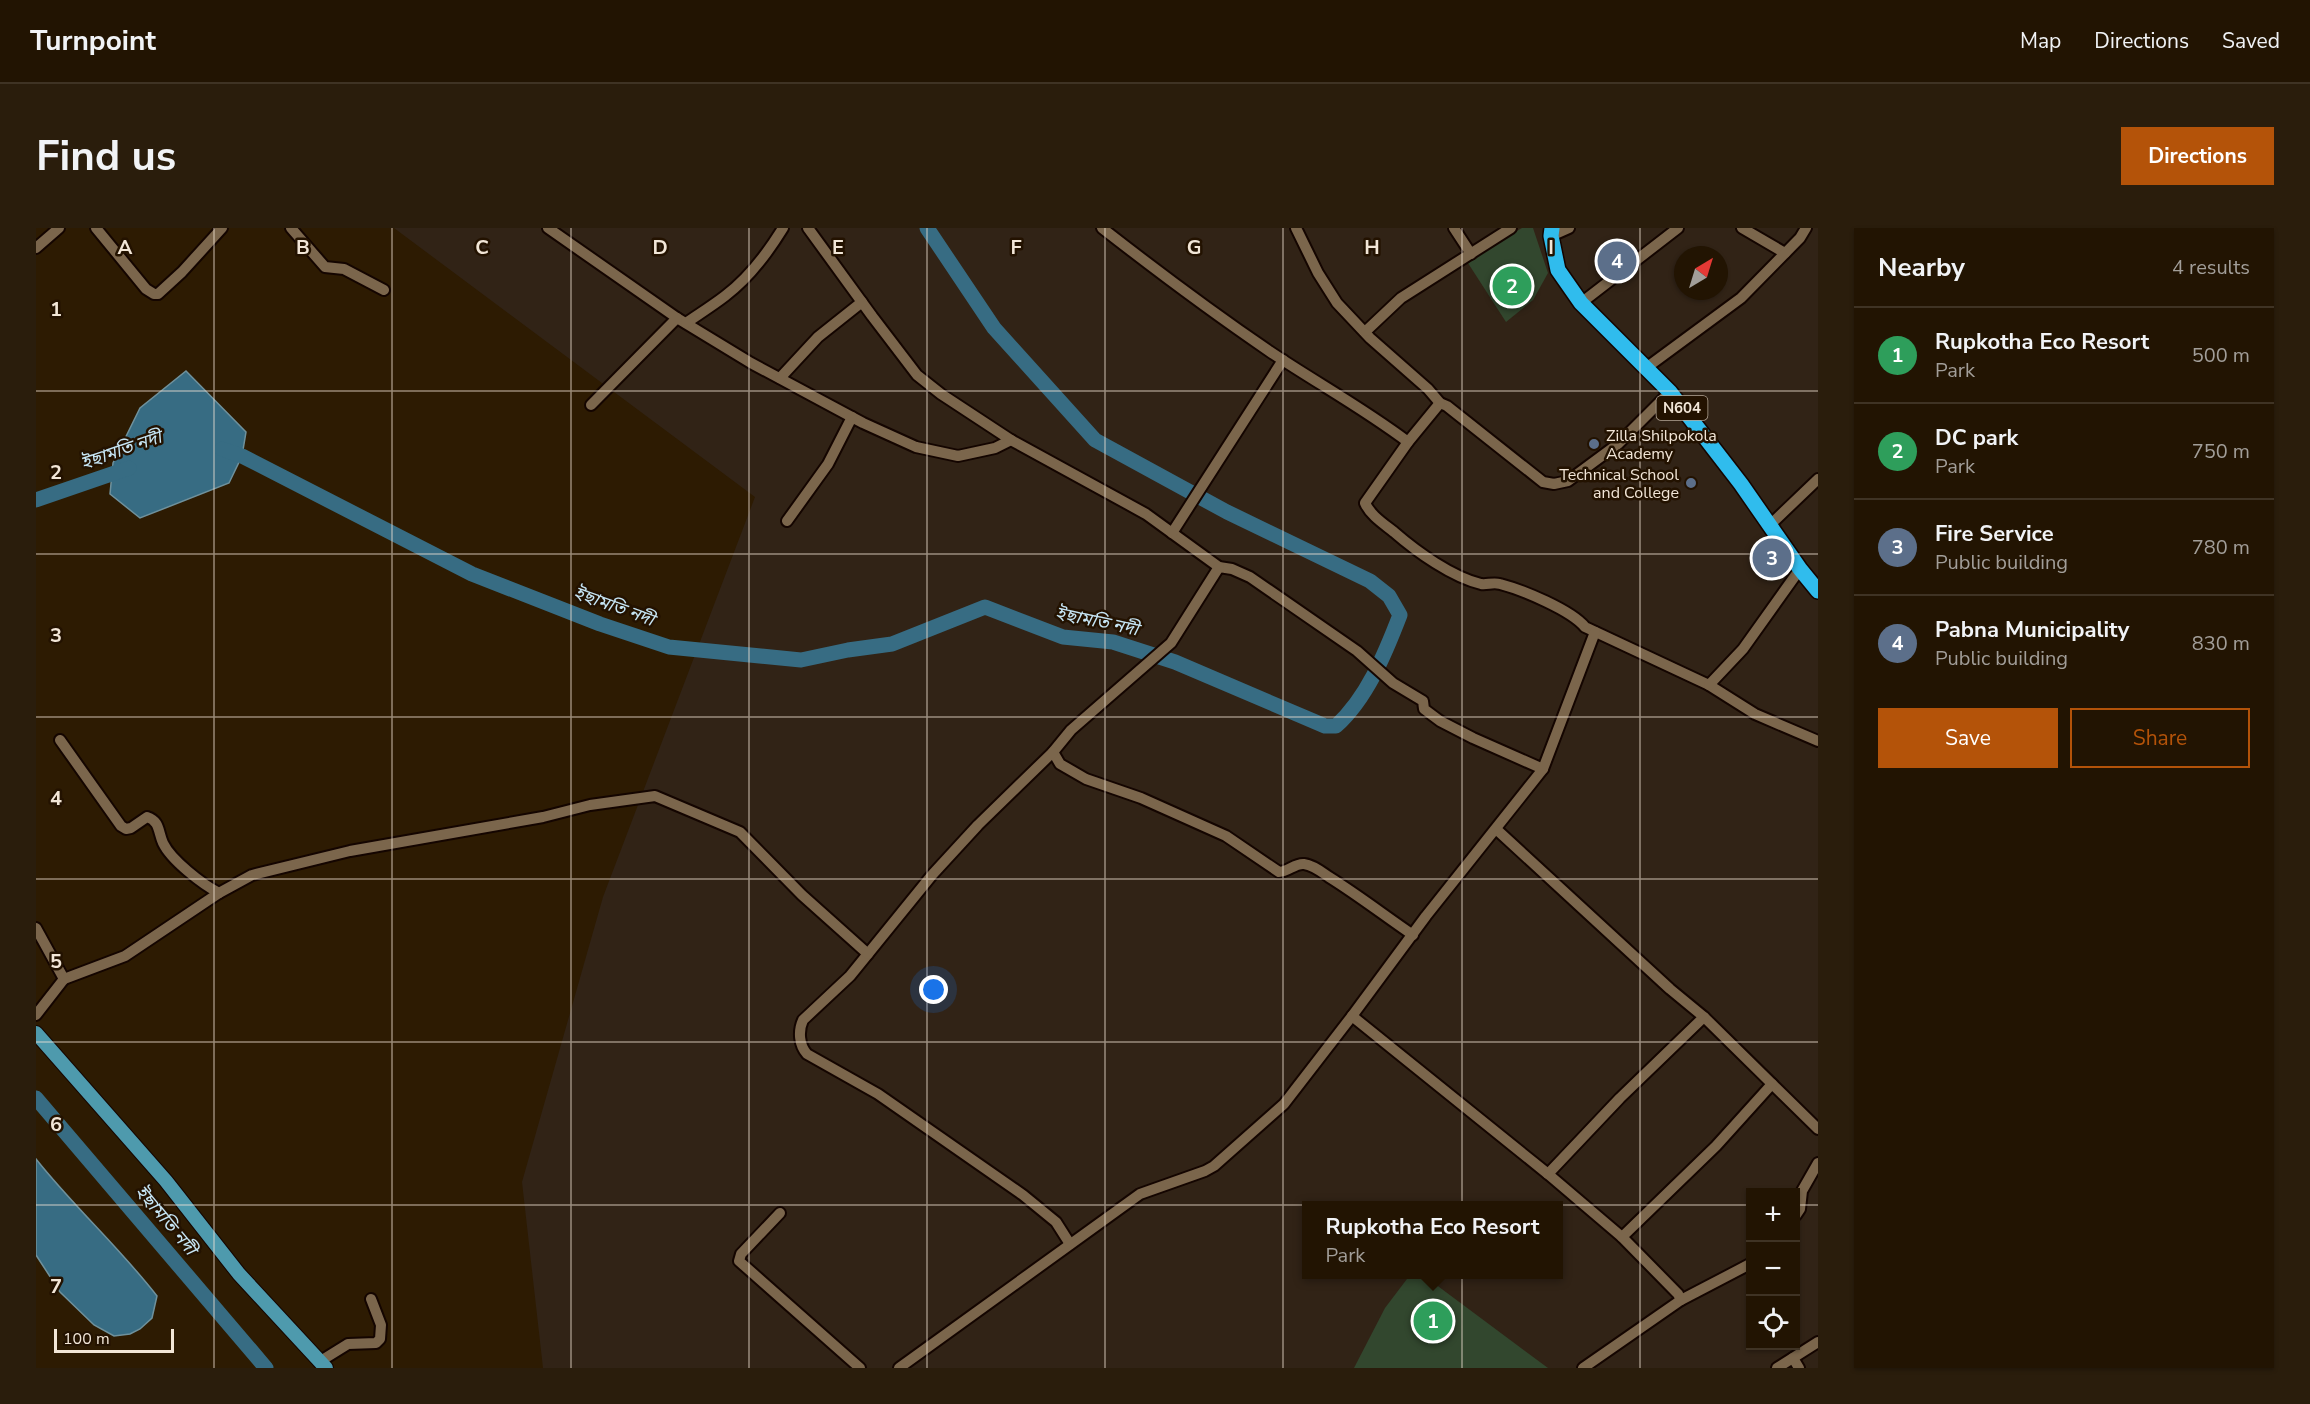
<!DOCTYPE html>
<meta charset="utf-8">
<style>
body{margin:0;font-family:"Nunito Sans","Noto Sans Bengali",sans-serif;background:#2a1d0c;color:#f1f3f6}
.controls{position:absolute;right:18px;bottom:18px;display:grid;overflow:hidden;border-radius:0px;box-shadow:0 2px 4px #0004}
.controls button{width:54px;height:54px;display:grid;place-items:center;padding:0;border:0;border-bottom:2px solid #3f3324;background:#221402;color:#f1f3f6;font:30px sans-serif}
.compass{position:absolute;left:1638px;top:18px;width:54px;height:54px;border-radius:50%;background:#221402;box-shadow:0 2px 4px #0004;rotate:38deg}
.scale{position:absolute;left:18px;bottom:15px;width:120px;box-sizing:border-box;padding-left:6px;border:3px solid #f2e6d7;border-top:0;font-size:16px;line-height:21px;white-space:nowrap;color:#f2e6d7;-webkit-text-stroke:4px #231200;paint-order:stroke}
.you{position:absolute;left:898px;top:762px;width:21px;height:21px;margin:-15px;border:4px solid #fff;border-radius:50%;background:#1a73e8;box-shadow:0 0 0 9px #1a73e833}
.badge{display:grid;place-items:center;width:39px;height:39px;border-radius:50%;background:#b45309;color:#fff;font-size:20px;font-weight:700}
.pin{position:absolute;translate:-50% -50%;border:3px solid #fff;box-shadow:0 2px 6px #0006}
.popup{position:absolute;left:1266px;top:973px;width:261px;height:78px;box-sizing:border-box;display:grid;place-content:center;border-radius:0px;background:#221402;filter:drop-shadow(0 2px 4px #0005);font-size:20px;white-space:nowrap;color:#a29e99}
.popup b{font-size:22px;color:#f1f3f6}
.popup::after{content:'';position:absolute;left:50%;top:100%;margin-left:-12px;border:12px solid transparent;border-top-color:#221402}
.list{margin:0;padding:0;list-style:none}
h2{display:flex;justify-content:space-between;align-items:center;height:78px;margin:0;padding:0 24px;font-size:26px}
h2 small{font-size:20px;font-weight:400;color:#a29e99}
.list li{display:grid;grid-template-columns:39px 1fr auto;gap:18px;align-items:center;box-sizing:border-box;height:96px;padding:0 24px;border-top:2px solid #3f3324}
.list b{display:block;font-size:22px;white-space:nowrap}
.list p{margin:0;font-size:20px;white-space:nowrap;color:#a29e99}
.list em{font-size:20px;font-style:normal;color:#a29e99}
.actions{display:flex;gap:12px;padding:18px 24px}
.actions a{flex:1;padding:14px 0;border:2px solid #b45309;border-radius:0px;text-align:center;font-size:21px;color:#b45309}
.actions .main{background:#b45309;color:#fff}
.icon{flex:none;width:33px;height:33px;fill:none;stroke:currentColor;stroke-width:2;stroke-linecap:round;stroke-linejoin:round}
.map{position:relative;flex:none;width:1782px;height:1140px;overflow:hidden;border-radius:0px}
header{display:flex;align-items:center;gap:36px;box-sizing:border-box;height:84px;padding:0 30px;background:#221402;border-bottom:2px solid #3f3324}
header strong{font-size:28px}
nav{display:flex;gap:33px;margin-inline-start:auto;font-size:21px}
.intro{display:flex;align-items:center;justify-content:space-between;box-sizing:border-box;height:144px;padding:0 36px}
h1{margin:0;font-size:42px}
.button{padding:15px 27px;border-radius:0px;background:#b45309;color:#fff;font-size:21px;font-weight:700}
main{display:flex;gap:36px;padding:0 36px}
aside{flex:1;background:#221402;border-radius:0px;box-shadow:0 2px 4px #0004}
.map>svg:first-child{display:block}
.commercial{fill:#312316;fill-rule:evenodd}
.green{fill:#32472e}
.water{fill:#376c83;stroke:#6f919c;stroke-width:1.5}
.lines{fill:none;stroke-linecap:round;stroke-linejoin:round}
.river{stroke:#376c83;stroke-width:15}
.minor-casing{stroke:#140500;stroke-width:14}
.major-casing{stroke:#140500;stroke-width:16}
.highway-casing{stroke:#140500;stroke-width:18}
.minor{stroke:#7b664c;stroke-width:10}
.major{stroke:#4e9aad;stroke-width:14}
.highway{stroke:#30bced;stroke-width:15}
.grid{fill:none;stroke:#f2e6d7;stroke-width:1.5;stroke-opacity:0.55}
.service-dot{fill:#5c6f8a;stroke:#231200;stroke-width:2}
.labels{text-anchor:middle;stroke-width:5;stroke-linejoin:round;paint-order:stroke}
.shield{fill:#231200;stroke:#b4a696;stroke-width:1.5}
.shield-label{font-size:15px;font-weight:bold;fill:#f2e6d7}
.poi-label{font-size:16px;fill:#f2e6d7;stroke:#231200;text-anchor:start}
.water-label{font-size:18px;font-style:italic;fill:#c7e6f5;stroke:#231200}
.grid-label{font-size:20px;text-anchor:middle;font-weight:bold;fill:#f2e6d7;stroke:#231200;stroke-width:5;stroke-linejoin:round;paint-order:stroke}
</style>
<header>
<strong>Turnpoint</strong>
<nav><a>Map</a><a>Directions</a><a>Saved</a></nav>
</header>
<div class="intro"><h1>Find us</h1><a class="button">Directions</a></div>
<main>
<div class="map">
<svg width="1782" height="1140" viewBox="0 0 1782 1140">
<rect width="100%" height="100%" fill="#2d1b02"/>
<path class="commercial" d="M 358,0 L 1782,0 L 1782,1140 L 507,1140 L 486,954 L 567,669 L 719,269 ZM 1647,27 L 1683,27 L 1683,63 L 1647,63 ZM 1714,964 L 1760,964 L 1760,1118 L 1714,1118 ZM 1271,978 L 1523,978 L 1523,1046 L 1271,1046 Z"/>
<g class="green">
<path d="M 1486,0 L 1497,0 L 1512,45 L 1497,72 L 1470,94 L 1430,32 Z"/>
<path d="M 1374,1047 L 1387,1047 L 1512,1140 L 1318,1140 L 1349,1080 Z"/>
</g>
<g class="water">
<path d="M 150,143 L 210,204 L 206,228 L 193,255 L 104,290 L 74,266 L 77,235 L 104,180 Z"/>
<path d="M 0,931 C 38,979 84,1020 121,1068 L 116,1090 L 104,1101 L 94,1106 L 78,1108 L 58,1097 L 24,1064 L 0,1027 Z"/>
</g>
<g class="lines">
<g class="river">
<path d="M 186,221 L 206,228 L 436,346 L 564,396 L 633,419 L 765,432 L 812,422 L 856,416 L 949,379 L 1027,409 L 1077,414 L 1139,434 L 1289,498 L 1300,498 C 1331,470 1349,426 1364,387 L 1353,368 L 1334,353 L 1191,284 L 1059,212 L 958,100 L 891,0"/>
<path d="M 0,272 L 93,240"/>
<path d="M 0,870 L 230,1140"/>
</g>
<defs>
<g id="minor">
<path d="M 60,0 L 110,61 L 118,66 L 122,66 L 146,44 L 186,0"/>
<path d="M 255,0 L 289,39 L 308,41 L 348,62"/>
<path d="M 512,0 L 641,90 L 715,135 L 827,195 L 880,219 L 922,228 L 959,220 L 975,212"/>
<path d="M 772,0 L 836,88 L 881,147 L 905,166 L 975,212 L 1110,286 L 1183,339 L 1196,341 L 1214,349 L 1321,423 L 1357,455 L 1387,473 L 1388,481 L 1404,493 L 1437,510 L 1507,541"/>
<path d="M 1066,0 C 1121,43 1176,84 1233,123 C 1279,154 1327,180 1372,214"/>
<path d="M 1260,0 L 1282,45 L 1301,75 L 1334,110 L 1392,161 L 1404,175 L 1411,178 L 1507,254 L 1518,256 L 1532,253 L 1582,216 L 1634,164"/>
<path d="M 1418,0 L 1435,26"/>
<path d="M 1706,0 L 1749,25"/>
<path d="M 1515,8 L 1533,0"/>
<path d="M 0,20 L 23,0"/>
<path d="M 1545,75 L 1642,0"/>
<path d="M 650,95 C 663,86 676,78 689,68 C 713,50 731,26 747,0"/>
<path d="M 1330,103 L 1365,70 L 1475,0"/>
<path d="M 1610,140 L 1705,70 L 1764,10 L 1770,0"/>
<path d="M 744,150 L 782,109 L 826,74"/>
<path d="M 1404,175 L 1372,214 L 1329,275 C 1334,287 1348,296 1358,304 C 1381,324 1416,349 1445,356 C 1451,357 1457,354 1464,356 C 1487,362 1535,382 1549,399 L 1673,457 L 1719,486 L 1782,513"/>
<path d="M 555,177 L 641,90"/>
<path d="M 751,293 L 792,236 L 816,189"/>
<path d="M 1734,297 L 1782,251"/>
<path d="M 1136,305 L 1247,132"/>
<path d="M 1183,339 L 1135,415 L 1035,502 L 1017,524 L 1024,536 L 1050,551 L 1105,570 L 1190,608 L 1243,644 C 1252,644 1259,635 1268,636 C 1277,637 1286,644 1293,649 C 1322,667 1349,688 1377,707"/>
<path d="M 1673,457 L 1707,421 L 1764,341"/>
<path d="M 24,512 L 85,598 L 90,601 L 95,600 L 111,589 C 124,593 122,604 127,615 C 135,632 166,656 183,665 L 89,728 L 28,751"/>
<path d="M 1017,524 L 942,597 L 896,647 L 814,748 L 767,792 C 762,803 763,817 771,826 L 842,866 L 987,967 L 1020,994 L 1034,1016"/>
<path d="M 1460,601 L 1634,761 L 1668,789 L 1782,901"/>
<path d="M 183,665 L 216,647 L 314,623 L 507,589 L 554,577 L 619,568 L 704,604 L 766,667 L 832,726"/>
<path d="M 0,700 L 28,751 L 0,787"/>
<path d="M 1316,788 L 1512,946 L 1586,1009 L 1642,1066 L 1645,1072 L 1547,1140"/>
<path d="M 1512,946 L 1584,870 L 1668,789"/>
<path d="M 744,985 L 705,1026 L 703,1033 L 824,1140"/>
<path d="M 1760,987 L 1764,981 L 1766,963 L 1782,935"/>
<path d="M 1586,1009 L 1680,918 L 1736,856"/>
<path d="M 1645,1072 L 1714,1036"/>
<path d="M 1757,1130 L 1763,1140"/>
<path d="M 283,1134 L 312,1116 L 340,1115 L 344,1111 L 345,1097 L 335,1071"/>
<path d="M 863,1140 L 1104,966 L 1169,943 L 1178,938 L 1248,876 L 1316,788 L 1390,688 L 1507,541 L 1559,404"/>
<path d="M 1741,1140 L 1782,1114"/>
</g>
<path id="major" d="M 0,805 L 130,953 L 203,1046 L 290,1140"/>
<path id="highway" d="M 1516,0 L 1515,8 L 1522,42 L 1545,75 L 1634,164 L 1705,256 L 1764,341 L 1782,363"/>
</defs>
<use href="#minor" class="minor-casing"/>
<use href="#major" class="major-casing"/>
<use href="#highway" class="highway-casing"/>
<use href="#minor" class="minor"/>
<use href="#major" class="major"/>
<use href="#highway" class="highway"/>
</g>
<path class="grid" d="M 178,0 L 178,1140M 356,0 L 356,1140M 535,0 L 535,1140M 713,0 L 713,1140M 891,0 L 891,1140M 1069,0 L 1069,1140M 1247,0 L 1247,1140M 1426,0 L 1426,1140M 1604,0 L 1604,1140M 0,163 L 1782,163M 0,326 L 1782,326M 0,489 L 1782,489M 0,651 L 1782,651M 0,814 L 1782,814M 0,977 L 1714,977M 1760,977 L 1782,977"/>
<g class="service-dot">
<circle cx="1558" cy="216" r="6"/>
<circle cx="1655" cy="255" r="6"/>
</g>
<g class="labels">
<rect class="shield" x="1620.5" y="168" width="51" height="24" rx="4.5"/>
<g class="shield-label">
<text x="1646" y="185">N604</text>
</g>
<g class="poi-label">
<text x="1570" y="213">Zilla Shilpokola<tspan x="1570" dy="18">Academy</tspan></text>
<text x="1643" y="252" text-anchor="end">Technical School<tspan x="1643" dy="18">and College</tspan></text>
</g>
<g class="water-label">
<text transform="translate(85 222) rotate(-19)" y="6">ইছামতি নদী</text>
<text transform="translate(578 378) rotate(20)" y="6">ইছামতি নদী</text>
<text transform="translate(1061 393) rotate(12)" y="6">ইছামতি নদী</text>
<text transform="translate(130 992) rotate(50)" y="6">ইছামতি নদী</text>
</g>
</g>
<g class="grid-label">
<text x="89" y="26">A</text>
<text x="267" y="26">B</text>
<text x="446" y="26">C</text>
<text x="624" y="26">D</text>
<text x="802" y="26">E</text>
<text x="980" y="26">F</text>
<text x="1158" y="26">G</text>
<text x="1336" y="26">H</text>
<text x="1515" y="26">I</text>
<text x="20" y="88">1</text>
<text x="20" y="251">2</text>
<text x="20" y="414">3</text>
<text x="20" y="577">4</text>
<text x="20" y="740">5</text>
<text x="20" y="903">6</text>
<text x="20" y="1065">7</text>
</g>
</svg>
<div class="controls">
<button>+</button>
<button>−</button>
<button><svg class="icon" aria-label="locate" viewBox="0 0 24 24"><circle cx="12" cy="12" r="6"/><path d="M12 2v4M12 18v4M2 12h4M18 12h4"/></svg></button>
</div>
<svg class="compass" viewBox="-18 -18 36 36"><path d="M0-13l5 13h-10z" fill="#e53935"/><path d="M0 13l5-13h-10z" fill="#a29e99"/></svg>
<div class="scale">100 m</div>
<div class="you"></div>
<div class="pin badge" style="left:1397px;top:1093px;background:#2e9e5b">1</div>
<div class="popup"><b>Rupkotha Eco Resort</b>Park</div>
<div class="pin badge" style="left:1476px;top:58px;background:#2e9e5b">2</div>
<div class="pin badge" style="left:1736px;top:330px;background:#5c6f8a">3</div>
<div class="pin badge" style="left:1581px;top:33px;background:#5c6f8a">4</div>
</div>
<aside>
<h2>Nearby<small>4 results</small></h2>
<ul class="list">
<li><span class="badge" style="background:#2e9e5b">1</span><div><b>Rupkotha Eco Resort</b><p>Park</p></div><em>500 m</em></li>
<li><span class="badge" style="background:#2e9e5b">2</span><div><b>DC park</b><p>Park</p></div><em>750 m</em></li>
<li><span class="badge" style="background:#5c6f8a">3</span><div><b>Fire Service</b><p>Public building</p></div><em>780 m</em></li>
<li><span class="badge" style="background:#5c6f8a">4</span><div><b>Pabna Municipality</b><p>Public building</p></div><em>830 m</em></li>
</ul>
<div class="actions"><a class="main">Save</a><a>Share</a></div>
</aside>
</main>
